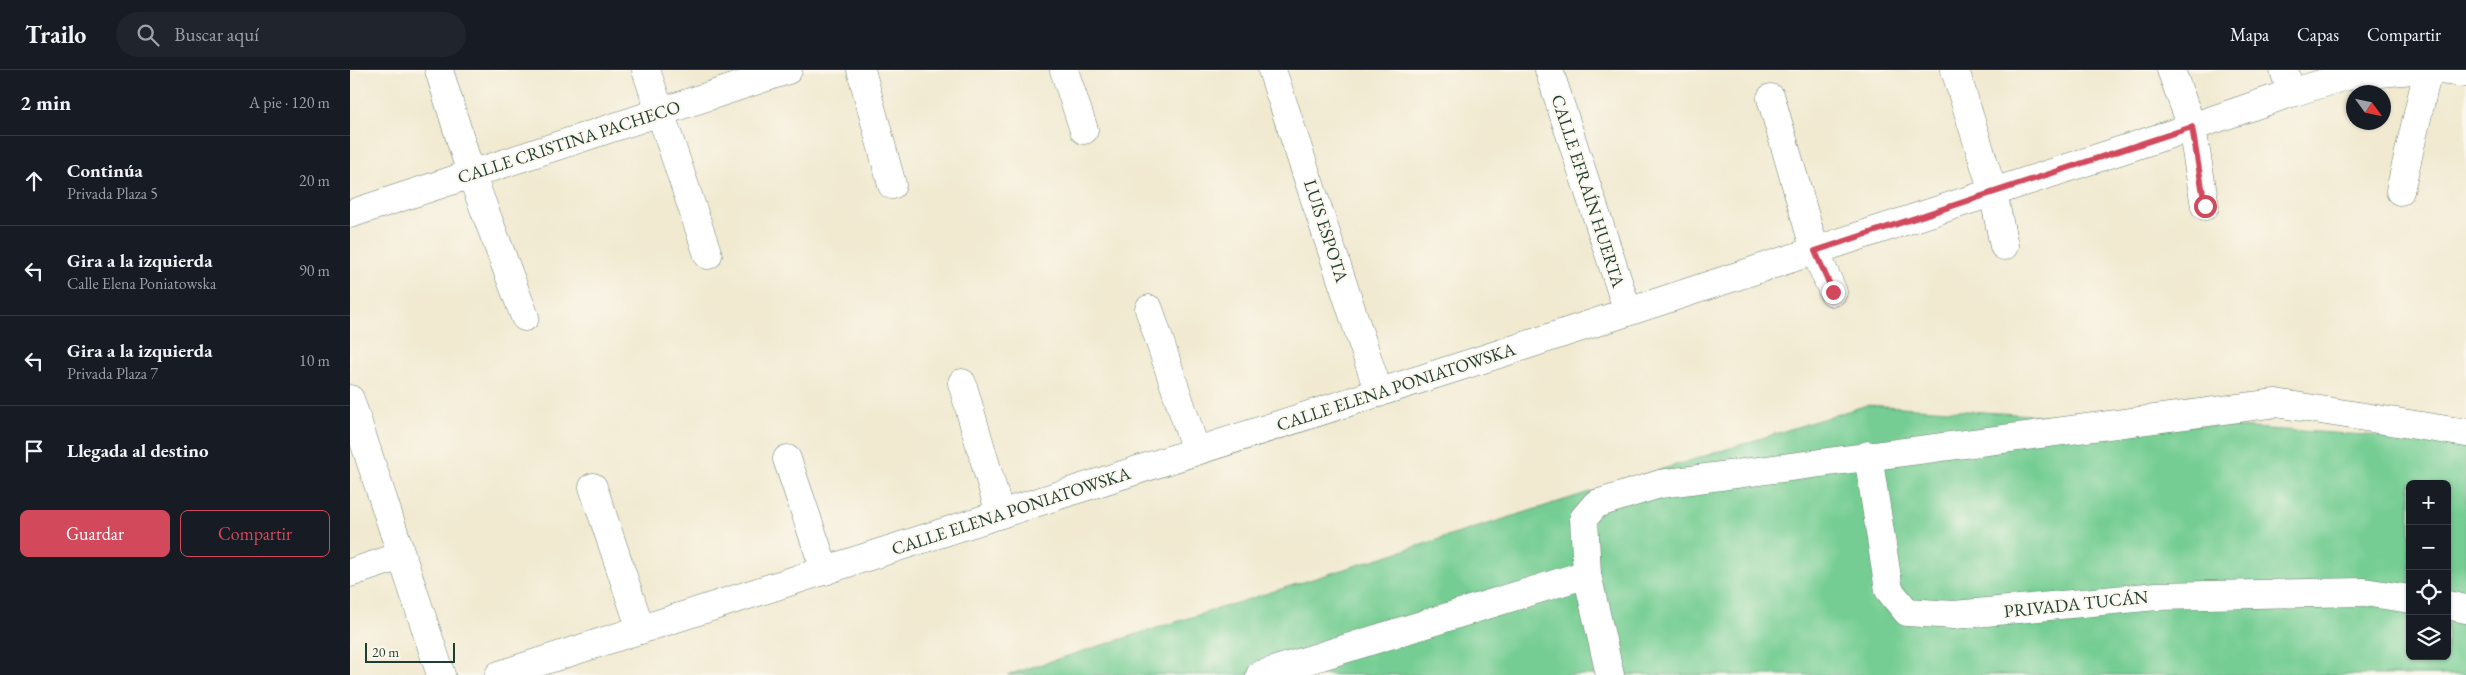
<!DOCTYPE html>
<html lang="es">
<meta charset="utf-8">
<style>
body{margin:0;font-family:"EB Garamond",serif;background:#20242c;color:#f1f3f6}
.controls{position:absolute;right:15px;bottom:15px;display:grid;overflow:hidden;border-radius:8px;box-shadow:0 1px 4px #0004}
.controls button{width:45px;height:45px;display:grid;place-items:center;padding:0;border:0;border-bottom:1px solid #363941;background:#171b24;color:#f1f3f6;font:25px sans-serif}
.compass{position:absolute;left:1996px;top:15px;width:45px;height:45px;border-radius:50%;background:#171b24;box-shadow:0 1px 4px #0004;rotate:123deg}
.scale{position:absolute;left:15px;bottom:12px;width:90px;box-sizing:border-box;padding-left:5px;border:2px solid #1f3d34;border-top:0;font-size:14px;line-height:18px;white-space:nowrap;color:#1f3d34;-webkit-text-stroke:4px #fbf7ec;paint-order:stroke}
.stop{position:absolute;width:15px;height:15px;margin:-11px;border:4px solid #d1495b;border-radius:50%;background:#fff}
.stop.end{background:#d1495b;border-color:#fff;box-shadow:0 1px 5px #0008}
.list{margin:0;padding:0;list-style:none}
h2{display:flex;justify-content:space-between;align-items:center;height:65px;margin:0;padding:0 20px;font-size:21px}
h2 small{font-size:16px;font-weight:400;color:#9ea1a6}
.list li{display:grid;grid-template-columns:32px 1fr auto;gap:15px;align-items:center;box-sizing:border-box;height:90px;padding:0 20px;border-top:1px solid #363941}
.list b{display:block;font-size:19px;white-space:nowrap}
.list p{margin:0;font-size:16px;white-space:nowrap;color:#9ea1a6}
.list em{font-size:16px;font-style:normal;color:#9ea1a6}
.actions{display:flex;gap:10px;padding:15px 20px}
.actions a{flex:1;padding:11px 0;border:1px solid #d1495b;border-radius:8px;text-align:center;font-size:18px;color:#d1495b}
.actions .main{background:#d1495b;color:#fff}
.icon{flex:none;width:28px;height:28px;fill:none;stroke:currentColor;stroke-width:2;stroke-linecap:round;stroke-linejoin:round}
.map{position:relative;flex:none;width:2116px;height:605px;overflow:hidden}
header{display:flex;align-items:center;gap:30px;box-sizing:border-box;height:70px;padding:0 25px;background:#171b24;border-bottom:1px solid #363941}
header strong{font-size:24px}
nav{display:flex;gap:28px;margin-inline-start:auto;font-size:18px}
.search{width:350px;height:45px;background:#20242c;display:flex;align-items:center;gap:12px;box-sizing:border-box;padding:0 18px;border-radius:28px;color:#9ea1a6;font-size:19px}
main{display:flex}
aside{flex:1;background:#171b24}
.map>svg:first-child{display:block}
.green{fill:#75cd93;stroke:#4a8564;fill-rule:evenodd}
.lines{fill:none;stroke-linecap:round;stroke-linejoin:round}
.minor-casing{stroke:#687a6b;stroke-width:29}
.minor{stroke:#fff;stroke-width:28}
.route{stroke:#d1495b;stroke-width:6}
.labels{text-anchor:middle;stroke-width:4;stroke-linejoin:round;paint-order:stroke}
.street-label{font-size:18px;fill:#1f3d34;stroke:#fbf7ec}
</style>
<header>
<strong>Trailo</strong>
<div class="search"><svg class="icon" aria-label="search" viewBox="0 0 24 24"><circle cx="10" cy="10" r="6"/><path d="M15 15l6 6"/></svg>Buscar aquí</div>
<nav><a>Mapa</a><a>Capas</a><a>Compartir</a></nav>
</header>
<main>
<aside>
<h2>2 min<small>A pie · 120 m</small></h2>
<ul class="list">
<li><svg class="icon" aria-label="ahead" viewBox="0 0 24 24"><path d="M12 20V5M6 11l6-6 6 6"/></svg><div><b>Continúa</b><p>Privada Plaza 5</p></div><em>20 m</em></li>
<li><svg class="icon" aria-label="left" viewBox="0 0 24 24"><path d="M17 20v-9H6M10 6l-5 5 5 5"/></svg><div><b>Gira a la izquierda</b><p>Calle Elena Poniatowska</p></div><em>90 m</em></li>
<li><svg class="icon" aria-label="left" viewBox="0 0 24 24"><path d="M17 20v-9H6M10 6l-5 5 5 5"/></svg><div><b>Gira a la izquierda</b><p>Privada Plaza 7</p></div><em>10 m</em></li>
<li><svg class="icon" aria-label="arrive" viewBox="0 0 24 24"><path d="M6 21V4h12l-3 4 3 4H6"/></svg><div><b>Llegada al destino</b></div></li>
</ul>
<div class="actions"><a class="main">Guardar</a><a>Compartir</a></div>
</aside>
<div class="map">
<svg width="2116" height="605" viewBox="0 0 2116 605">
<rect width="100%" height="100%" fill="#fbf7ec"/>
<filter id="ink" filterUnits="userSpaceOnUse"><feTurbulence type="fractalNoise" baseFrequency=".02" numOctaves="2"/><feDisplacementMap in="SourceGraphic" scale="10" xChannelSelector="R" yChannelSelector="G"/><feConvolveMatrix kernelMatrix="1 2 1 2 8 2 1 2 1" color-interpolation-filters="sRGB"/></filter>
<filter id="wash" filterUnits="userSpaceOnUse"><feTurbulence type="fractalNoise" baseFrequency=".0096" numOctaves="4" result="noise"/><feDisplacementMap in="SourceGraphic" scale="20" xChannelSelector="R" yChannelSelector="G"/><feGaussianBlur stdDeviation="1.12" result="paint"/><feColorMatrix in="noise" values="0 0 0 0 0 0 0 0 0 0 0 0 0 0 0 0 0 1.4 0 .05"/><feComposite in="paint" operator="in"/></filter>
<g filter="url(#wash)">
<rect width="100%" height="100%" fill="#f1ead1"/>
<path class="green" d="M 1517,335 L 2116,371 L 2116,605 L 657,605 ZM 2060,414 L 2097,414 L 2097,586 L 2060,586 Z"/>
</g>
<g filter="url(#ink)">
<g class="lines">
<defs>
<g id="minor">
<path d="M 89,0 L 121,104 L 175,247"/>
<path d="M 296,0 L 358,185"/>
<path d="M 511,0 L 542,115"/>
<path d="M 714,0 L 734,60"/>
<path d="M 922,0 L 1029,323"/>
<path d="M 1199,0 L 1278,242"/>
<path d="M 1605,0 L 1643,122 L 1654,176"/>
<path d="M 1821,0 L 1842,57 L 1855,136"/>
<path d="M 1934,0 L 1941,23"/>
<path d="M 2089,0 L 2116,3"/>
<path d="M 1421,28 L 1465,181 L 1483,222"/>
<path d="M 2050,121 L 2078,0"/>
<path d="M 0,144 L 438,0"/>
<path d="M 799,239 L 846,381"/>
<path d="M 612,313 L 650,444"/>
<path d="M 0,329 L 91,605"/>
<path d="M 1518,385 L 1539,520 L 1557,542 L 1604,545 L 1807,526 L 2014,522 L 2060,529"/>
<path d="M 437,389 L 475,501"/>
<path d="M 243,417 L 291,560"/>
<path d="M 0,503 L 51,486"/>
<path d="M 1237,504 L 1234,448 L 1246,434 L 1310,414 L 1926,333 L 2116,363"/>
<path d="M 2097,535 L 2116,539"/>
<path d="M 149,605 L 1180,274 L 1842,57 L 1941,23 L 1997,6 L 2063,0"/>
<path d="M 910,605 L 1237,504 L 1260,605"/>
</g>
</defs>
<use href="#minor" class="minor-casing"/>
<use href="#minor" class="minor"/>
</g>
</g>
<g class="lines" filter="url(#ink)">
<path class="route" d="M 1483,222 L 1465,181 L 1842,57 L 1855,136"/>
</g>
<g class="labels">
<g class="street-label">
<text transform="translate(219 72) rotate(-18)" y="6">CALLE CRISTINA PACHECO</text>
<text transform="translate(1238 121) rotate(72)" y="6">CALLE EFRAÍN HUERTA</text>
<text transform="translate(976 161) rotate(72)" y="6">LUIS ESPOTA</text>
<text transform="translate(1046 317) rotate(-18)" y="6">CALLE ELENA PONIATOWSKA</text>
<text transform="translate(661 441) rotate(-18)" y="6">CALLE ELENA PONIATOWSKA</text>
<text transform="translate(1726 534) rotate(-6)" y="6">PRIVADA TUCÁN</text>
</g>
</g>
</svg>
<div class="controls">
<button>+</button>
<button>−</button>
<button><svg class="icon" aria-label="locate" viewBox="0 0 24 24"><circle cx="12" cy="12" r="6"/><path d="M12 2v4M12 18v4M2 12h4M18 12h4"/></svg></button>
<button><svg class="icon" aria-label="layers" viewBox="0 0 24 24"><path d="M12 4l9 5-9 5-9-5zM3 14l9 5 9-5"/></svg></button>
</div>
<svg class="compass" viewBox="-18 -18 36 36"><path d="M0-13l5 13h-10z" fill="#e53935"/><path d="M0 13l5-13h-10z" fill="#9ea1a6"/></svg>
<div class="scale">20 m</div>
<div class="stop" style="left:1855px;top:136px"></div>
<div class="stop end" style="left:1483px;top:222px"></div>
</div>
</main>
